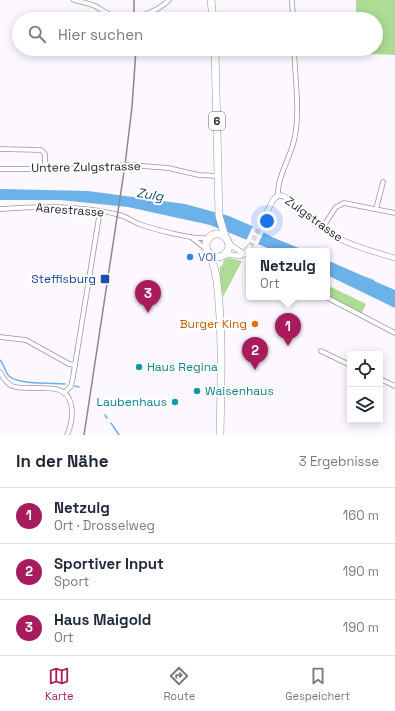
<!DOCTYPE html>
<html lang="de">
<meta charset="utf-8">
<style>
body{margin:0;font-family:"Space Grotesk",sans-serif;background:#f6f6f7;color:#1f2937}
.controls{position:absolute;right:12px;bottom:12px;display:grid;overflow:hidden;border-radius:4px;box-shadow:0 2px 10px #0003}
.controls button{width:36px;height:36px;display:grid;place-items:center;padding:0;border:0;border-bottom:1px solid #e0e1e3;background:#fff;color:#1f2937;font:20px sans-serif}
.you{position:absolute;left:267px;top:221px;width:14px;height:14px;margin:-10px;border:3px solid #fff;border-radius:50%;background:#1a73e8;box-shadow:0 0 0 6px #1a73e833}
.badge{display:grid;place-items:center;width:26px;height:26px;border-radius:50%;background:#a81b5d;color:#fff;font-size:13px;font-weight:700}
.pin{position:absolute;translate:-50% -33px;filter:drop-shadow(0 1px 2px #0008)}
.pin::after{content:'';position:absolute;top:21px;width:14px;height:12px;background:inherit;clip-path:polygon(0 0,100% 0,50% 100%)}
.popup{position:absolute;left:246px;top:248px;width:84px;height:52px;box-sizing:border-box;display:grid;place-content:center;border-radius:4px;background:#fff;filter:drop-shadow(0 1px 3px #0005);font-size:13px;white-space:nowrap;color:#747a83}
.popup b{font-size:15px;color:#1f2937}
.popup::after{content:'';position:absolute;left:50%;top:100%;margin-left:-8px;border:8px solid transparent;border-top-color:#fff}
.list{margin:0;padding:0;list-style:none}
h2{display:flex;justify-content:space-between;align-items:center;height:52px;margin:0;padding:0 16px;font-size:17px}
h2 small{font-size:13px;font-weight:400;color:#747a83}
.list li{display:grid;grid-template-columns:26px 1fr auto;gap:12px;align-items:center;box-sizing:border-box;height:56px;padding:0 16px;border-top:1px solid #e0e1e3}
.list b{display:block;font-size:15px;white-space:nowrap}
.list p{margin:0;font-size:13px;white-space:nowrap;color:#747a83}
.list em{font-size:13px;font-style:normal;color:#747a83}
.icon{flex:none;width:22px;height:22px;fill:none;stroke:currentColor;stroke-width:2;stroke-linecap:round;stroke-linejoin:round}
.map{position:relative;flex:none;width:395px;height:435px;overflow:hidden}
.search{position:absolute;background:#fff;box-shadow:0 2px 10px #0003;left:12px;right:12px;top:12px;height:44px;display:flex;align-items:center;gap:10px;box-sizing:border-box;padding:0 14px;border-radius:22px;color:#747a83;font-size:15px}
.sheet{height:220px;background:#fff}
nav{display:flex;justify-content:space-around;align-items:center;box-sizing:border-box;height:56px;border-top:1px solid #e0e1e3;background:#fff;font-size:11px;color:#747a83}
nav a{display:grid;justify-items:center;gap:2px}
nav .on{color:#a81b5d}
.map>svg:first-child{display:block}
.green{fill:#addc94}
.water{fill:#6bb1ea}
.pier{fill:#fdf7ff}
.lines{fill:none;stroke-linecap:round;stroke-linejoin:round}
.stream{stroke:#6bb1ea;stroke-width:1.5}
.tertiary-tunnel{stroke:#dcd6de;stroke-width:5;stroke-dasharray:5 2.5;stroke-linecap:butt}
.minor-casing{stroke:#9b959d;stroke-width:5.5}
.tertiary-casing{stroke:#9b959d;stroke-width:6}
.primary-casing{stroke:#9b959d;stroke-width:8}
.minor{stroke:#fff;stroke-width:4}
.tertiary{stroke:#fff;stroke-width:5}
.primary{stroke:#fff;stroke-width:7}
.rail{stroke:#8b878c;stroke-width:1.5}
.shop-dot{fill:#3f7fe0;stroke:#fff;stroke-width:1.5}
.transit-dot{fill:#1a4fb4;stroke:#fff;stroke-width:1.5}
.food-dot{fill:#e8710a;stroke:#fff;stroke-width:1.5}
.culture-dot{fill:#0f9aa8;stroke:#fff;stroke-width:1.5}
.labels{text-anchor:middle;stroke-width:4;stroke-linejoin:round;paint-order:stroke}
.shield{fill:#fff;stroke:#636264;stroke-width:1}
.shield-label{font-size:11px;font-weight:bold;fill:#201e21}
.street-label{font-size:12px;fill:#201e21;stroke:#fff}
.shop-label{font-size:12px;fill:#366cbe;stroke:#fff;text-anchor:start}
.transit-label{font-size:12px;fill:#164399;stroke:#fff;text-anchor:end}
.food-label{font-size:12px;fill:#c56008;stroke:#fff;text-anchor:end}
.culture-label{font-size:12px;fill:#0d838f;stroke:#fff;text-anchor:start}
.water-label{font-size:13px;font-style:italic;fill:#11466b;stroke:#fff}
</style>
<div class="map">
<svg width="395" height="435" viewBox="0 0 395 435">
<rect width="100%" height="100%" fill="#fdf7ff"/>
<g class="green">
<path d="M 356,0 L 395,0 L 395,55 L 355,53 L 355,49 L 376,49 L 376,19 L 356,19 Z"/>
<path d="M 228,258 L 242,261 L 223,297 L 220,281 L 220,266 L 222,266 L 224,260 Z"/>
<path d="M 327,285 L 366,304 L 362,313 L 327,295 Z"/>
</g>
<g class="water">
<path d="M 0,189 L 88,191 L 185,204 L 229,216 L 252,226 L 272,237 L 306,251 L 275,251 L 210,225 L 128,207 L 60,200 L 0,200 Z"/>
<path d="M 327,260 L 363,276 L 374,280 L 374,281 L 395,290 L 395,308 L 327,275 Z"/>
</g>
<path class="pier" d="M 254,224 L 265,230 L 257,246 L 246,241 Z"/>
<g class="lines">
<g class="stream">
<path d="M 0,360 C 4,364 5,372 9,376 C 19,385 52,383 65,384"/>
<path d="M 75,386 L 79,387"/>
<path d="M 105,415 L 107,418"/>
<path d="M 111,423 L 119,435"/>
</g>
<path class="tertiary-tunnel" d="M 250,247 L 261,224"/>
<defs>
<g id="minor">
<path d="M 74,0 C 81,2 88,3 95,6 C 101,9 107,14 114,16 C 132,22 157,12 169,0"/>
<path d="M 292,0 L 293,19"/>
<path d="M 0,149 L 41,150 L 45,154 L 45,169"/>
<path d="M 0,169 L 62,169 L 130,165 L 168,168 L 199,175 L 218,176"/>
<path d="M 278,196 C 277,175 292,156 295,136 C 300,110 295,76 294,49"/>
<path d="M 0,209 C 40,206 81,205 120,215 C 127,217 132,221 139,224 C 153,229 194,240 208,238"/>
<path d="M 376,209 L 383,182"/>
<path d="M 323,227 L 336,207 L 344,203 L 395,213"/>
<path d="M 191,237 L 206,249"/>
<path d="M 326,297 L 395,333"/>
<path d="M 0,337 L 26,340 L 69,364 L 75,365"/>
<path d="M 321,351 L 350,365"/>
<path d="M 0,372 C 3,378 6,383 12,386 C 30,393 65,378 71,404 C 73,414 71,426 67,435"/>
<path d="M 380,379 L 395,386"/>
<path d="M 64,393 L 71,386 L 73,377 L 100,211"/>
</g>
<g id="tertiary">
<path d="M 261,224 L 273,200 C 276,196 280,194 285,197 C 302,212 321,229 342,240 C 359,248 377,253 395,258"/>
<path d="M 229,244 L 244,254"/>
<path d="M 226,254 L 240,256 L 244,254 L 250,247"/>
</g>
<g id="primary">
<path d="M 211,0 L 213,19"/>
<path d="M 215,49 L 219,216 L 225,236"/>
<path d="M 210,255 C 220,260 229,255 229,244 C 227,238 223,233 216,234 C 208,235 204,243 207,250 C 208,253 210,254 211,258 C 214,266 216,273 217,282 C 223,332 221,384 220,435"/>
</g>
</defs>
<use href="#minor" class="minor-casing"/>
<use href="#tertiary" class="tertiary-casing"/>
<use href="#primary" class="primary-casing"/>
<use href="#minor" class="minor"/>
<use href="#tertiary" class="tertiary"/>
<use href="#primary" class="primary"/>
<g class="rail">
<path d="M 134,19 L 134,0"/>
<path d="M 84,435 L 125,165 L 132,107 L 136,49"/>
</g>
</g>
<circle class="shop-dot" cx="190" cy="257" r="4"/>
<rect class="transit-dot" x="100" y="274" width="10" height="10" rx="2"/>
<circle class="food-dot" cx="255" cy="324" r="4"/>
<g class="culture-dot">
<circle cx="139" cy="367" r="4"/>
<circle cx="197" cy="391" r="4"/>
<circle cx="175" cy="402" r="4"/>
</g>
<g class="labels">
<rect class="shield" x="209" y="112" width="16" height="18" rx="3"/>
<g class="shield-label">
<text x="217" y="125">6</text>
</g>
<g class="street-label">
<text transform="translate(86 167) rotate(-1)" y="4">Untere Zulgstrasse</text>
<text transform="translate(70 210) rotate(4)" y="4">Aarestrasse</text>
<text transform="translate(314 219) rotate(36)" y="4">Zulgstrasse</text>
</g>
<g class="shop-label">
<text x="198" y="261">VOI</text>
</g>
<g class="transit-label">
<text x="96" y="283">Steffisburg</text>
</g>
<g class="food-label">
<text x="247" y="328">Burger King</text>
</g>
<g class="culture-label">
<text x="147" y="371">Haus Regina</text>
<text x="205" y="395">Waisenhaus</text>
<text x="167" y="406" text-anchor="end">Laubenhaus</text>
</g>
<g class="water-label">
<text transform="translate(150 194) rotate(9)" y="5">Zulg</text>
</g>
</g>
</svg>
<div class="controls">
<button><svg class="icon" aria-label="locate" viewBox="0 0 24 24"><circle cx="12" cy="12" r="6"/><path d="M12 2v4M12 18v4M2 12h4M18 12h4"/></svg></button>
<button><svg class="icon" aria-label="layers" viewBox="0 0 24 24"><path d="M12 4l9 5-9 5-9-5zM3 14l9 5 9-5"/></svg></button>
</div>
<div class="you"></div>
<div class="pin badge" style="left:288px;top:346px">1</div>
<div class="popup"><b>Netzulg</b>Ort</div>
<div class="pin badge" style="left:255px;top:370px">2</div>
<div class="pin badge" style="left:148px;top:313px">3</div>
<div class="search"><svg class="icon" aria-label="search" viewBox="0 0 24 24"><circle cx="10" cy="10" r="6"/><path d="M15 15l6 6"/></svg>Hier suchen</div>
</div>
<section class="sheet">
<h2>In der Nähe<small>3 Ergebnisse</small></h2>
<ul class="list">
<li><span class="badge">1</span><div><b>Netzulg</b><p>Ort · Drosselweg</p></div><em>160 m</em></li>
<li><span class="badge">2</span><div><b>Sportiver Input</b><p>Sport</p></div><em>190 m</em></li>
<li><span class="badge">3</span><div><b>Haus Maigold</b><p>Ort</p></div><em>190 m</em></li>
</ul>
</section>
<nav>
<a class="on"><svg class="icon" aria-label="map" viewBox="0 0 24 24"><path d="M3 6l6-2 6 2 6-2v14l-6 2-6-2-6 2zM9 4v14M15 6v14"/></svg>Karte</a>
<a><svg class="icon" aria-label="directions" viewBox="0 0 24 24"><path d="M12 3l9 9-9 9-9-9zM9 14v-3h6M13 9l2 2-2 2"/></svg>Route</a>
<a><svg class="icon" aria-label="saved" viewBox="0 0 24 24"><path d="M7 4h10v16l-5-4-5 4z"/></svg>Gespeichert</a>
</nav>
